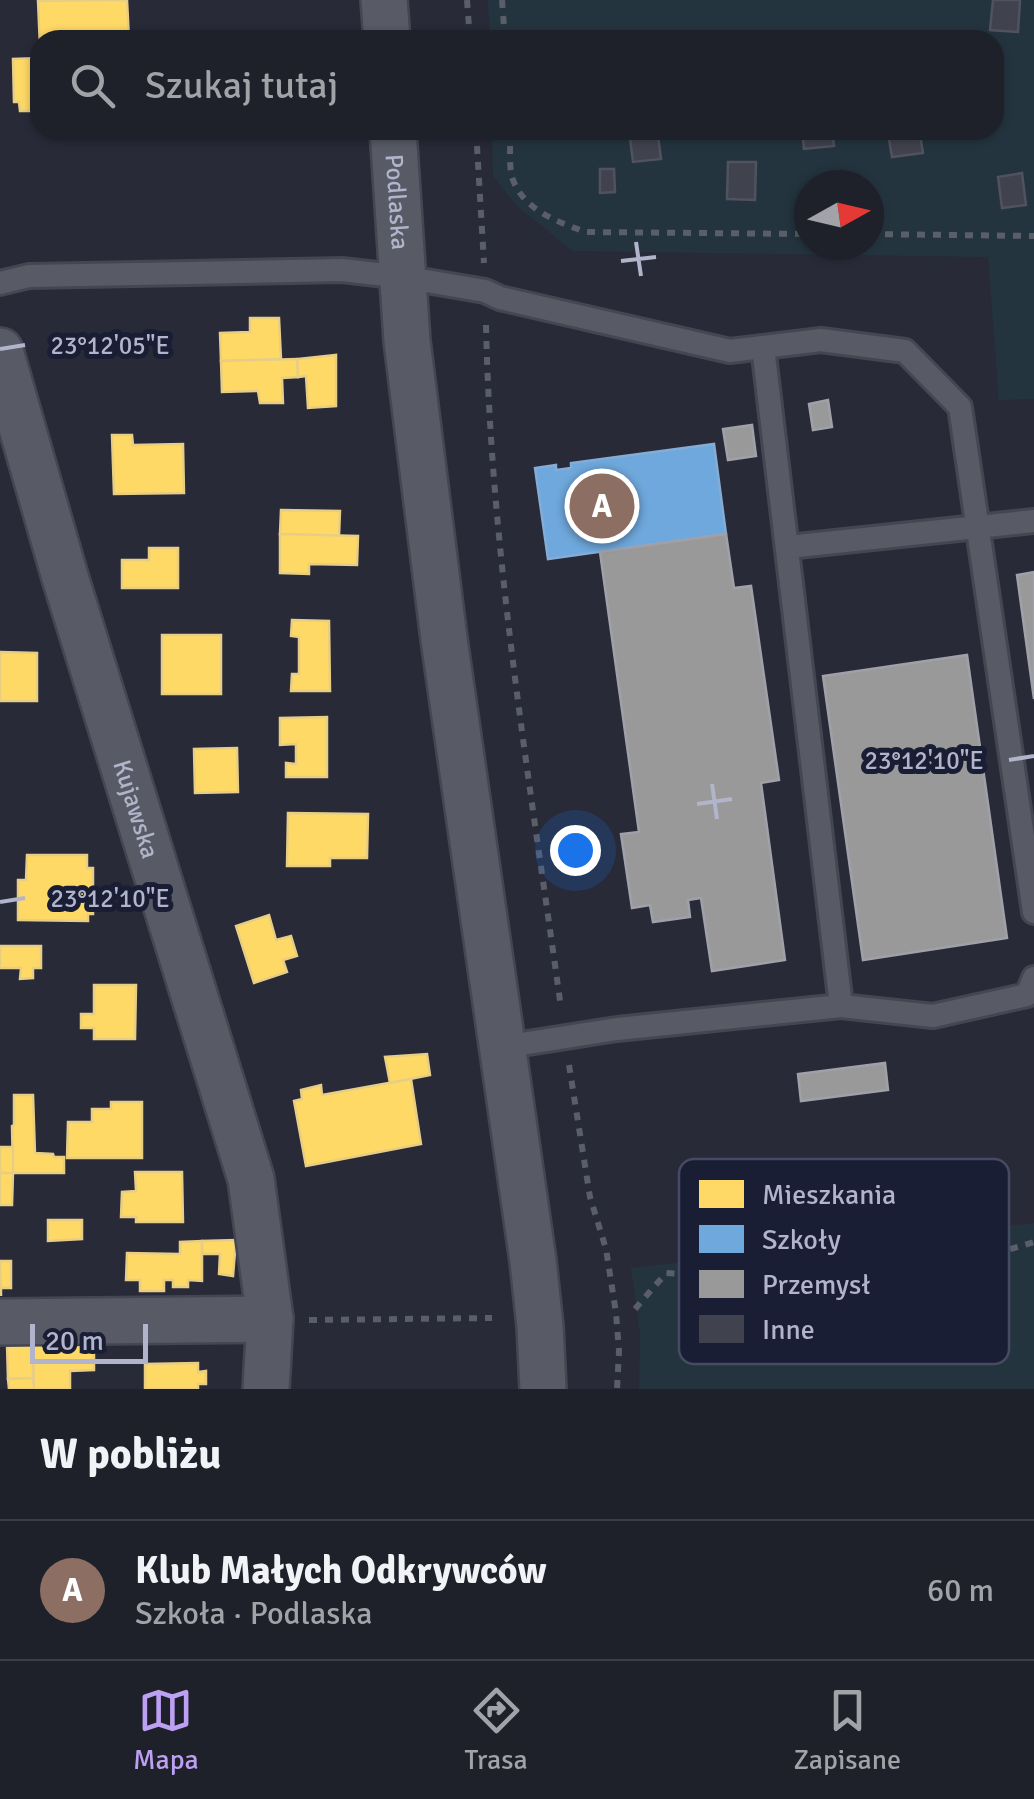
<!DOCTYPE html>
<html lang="pl">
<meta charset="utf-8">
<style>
body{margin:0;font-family:Signika,sans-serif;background:#262832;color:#f1f3f6}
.compass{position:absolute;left:794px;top:170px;width:90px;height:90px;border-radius:50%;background:#1e202a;box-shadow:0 2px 8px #0004;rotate:82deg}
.scale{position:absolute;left:30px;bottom:25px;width:118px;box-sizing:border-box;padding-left:10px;border:5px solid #b1b4ca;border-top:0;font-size:28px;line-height:35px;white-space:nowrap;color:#b1b4ca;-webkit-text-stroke:8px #1a1e34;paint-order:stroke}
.you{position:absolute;left:575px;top:850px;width:35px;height:35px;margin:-25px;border:8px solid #fff;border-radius:50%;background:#1a73e8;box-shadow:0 0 0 15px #1a73e833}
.badge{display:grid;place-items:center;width:65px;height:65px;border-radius:50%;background:#bca0f2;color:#fff;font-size:32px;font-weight:700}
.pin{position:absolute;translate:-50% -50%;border:5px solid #fff;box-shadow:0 2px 10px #0006}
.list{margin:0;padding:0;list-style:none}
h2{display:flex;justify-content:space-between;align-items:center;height:130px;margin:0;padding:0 40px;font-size:42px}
h2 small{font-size:32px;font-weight:400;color:#a1a3a8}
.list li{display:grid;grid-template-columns:65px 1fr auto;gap:30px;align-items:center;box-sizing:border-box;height:140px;padding:0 40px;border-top:2px solid #3c3e47}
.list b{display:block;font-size:38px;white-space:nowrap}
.list p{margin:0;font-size:32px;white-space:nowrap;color:#a1a3a8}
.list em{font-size:32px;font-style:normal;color:#a1a3a8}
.icon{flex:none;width:55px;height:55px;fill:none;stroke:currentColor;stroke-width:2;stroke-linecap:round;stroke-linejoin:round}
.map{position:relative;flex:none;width:1034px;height:1389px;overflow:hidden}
.search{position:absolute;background:#1e202a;box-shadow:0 2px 8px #0004;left:30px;right:30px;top:30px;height:110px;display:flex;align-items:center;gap:25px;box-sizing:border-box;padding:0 35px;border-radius:30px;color:#a1a3a8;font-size:38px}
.sheet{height:270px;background:#1e202a}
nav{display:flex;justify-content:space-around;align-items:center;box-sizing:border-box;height:140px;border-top:2px solid #3c3e47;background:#1e202a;font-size:28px;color:#a1a3a8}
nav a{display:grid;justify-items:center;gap:5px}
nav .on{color:#bca0f2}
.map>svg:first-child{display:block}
.green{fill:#24343f;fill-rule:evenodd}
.homes{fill:#ffd966;stroke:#e8ce84;stroke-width:2.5}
.schools{fill:#6fa8dc;stroke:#83acd7;stroke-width:2.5}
.industry{fill:#999;stroke:#a0a1a8;stroke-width:2.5}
.building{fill:#40424e;stroke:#505260;stroke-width:2.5}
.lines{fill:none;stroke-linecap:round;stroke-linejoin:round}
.lane-casing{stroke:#444651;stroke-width:28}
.street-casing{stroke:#444651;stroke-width:50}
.path{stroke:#5a5e68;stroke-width:6;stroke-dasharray:8 8;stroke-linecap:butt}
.lane{stroke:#585a66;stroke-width:22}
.street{stroke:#585a66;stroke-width:45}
.ticks{fill:none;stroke:#b1b4ca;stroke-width:4}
.labels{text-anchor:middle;stroke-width:10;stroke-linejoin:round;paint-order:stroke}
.street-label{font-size:25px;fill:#b1b4ca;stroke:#1a1e34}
.key{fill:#1a1e34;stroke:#474b61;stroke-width:2.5}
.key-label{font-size:28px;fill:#b1b4ca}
.ticks-label{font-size:25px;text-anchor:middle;fill:#b1b4ca;stroke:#1a1e34;stroke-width:10;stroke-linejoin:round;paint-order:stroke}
</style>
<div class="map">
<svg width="1034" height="1389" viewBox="0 0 1034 1389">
<rect width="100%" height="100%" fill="#282a38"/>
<g class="green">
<path d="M 488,0 L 1034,0 L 1034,399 L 999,400 L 988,257 L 573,251 L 519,208 L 493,176 L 492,130 L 994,130 L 994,40 L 490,40 ZM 809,185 L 869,185 L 869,245 L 809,245 Z"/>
<path d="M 1034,1223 L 1034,1389 L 639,1389 L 640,1333 L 631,1268 Z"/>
</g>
<g class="homes">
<path d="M 127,0 L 129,40 L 40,40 L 40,47 L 38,1 Z"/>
<path d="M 40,58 L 40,101 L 34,102 L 34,111 L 20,111 L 19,102 L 14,102 L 13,59 Z"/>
<path d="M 250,318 L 279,318 L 281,359 L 221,361 L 220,333 L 250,332 Z"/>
<path d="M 336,355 L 336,406 L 308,408 L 306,376 L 298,377 L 297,359 Z"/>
<path d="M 297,359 L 298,377 L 282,378 L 283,403 L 260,403 L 258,391 L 222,392 L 221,361 Z"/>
<path d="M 112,435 L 132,435 L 133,445 L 183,444 L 184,493 L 114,494 Z"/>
<path d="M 281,510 L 340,511 L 339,536 L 280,534 Z"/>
<path d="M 280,534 L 358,536 L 357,565 L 309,564 L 309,574 L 280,573 Z"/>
<path d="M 149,548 L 178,548 L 178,588 L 122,588 L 122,560 L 149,560 Z"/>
<path d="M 292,620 L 329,621 L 330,691 L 291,691 L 292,674 L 299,674 L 299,637 L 291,636 Z"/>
<rect x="162" y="635" width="59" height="59"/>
<path d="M 0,652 L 37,653 L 37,701 L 0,701 Z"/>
<path d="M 327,717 L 327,777 L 286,777 L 286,763 L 296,764 L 296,744 L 280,745 L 280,718 Z"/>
<path d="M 237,748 L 238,792 L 195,793 L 194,749 Z"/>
<path d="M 288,813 L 368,814 L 367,858 L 330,858 L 330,866 L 287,866 Z"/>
<path d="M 27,855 L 87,855 L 87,868 L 93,868 L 93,914 L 88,914 L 88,921 L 18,920 L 18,880 L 26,880 Z"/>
<path d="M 269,915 L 276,940 L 291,936 L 297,956 L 283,960 L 287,972 L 254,983 L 236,926 Z"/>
<path d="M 0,946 L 41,946 L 41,968 L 33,968 L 33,978 L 20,979 L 21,968 L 0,968 Z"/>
<path d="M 94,985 L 136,985 L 135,1039 L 94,1039 L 94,1028 L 81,1028 L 81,1014 L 94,1014 Z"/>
<path d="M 427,1054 L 430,1075 L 390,1083 L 385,1057 Z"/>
<path d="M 411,1079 L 421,1144 L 306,1166 L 294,1101 L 302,1099 L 301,1090 L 321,1085 L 322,1095 Z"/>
<path d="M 14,1095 L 33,1095 L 35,1153 L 53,1154 L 54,1157 L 64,1157 L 64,1173 L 13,1173 L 12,1126 L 14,1125 Z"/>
<path d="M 111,1102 L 142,1102 L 142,1158 L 67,1158 L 68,1122 L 92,1122 L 92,1109 L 111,1109 Z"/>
<rect x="0" y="1147" width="13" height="26"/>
<path d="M 135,1172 L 182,1172 L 183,1222 L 136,1222 L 136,1217 L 121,1217 L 122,1192 L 136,1191 Z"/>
<path d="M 0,1173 L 13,1173 L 12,1205 L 0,1205 Z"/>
<path d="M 48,1220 L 82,1220 L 82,1239 L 48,1241 Z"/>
<path d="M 236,1240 L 233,1276 L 219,1274 L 220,1254 L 202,1254 L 202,1241 Z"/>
<path d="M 202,1241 L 202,1281 L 188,1280 L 188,1287 L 173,1287 L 173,1280 L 164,1280 L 164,1291 L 140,1291 L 140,1280 L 126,1280 L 127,1253 L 180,1254 L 180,1242 Z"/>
<path d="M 0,1261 L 11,1261 L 11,1288 L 1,1288 L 1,1296 Z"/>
<path d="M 94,1342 L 94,1370 L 70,1371 L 70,1389 L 34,1389 L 33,1344 Z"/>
<path d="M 33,1344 L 33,1378 L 8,1379 L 7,1345 Z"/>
<path d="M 198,1363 L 198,1372 L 206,1371 L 206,1384 L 198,1384 L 198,1389 L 145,1389 L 145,1364 Z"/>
<path d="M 33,1378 L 34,1389 L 9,1389 L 8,1379 Z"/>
</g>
<path class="schools" d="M 714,444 L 726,534 L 548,559 L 535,468 L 556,465 L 556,470 L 571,468 L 571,463 Z"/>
<g class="industry">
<path d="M 828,400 L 832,427 L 813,430 L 809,404 Z"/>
<path d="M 752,425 L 756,456 L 728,460 L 723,429 Z"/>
<path d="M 726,534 L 734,588 L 751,586 L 779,780 L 761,783 L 785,960 L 712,971 L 701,898 L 688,900 L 690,917 L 653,922 L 650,905 L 632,908 L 621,834 L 639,832 L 600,552 Z"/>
<path d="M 1034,572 L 1034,699 L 1017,575 Z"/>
<path d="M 967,655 L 1007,938 L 863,960 L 823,676 Z"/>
<path d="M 885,1063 L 888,1090 L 801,1101 L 798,1074 Z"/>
</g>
<g class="building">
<path d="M 993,0 L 1020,0 L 1018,32 L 990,30 Z"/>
<path d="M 629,130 L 672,130 L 673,134 L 658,136 L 661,159 L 633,162 Z"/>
<path d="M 802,130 L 832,130 L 834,146 L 804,149 Z"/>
<path d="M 904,130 L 919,130 L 923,153 L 892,157 L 888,133 Z"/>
<path d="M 728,162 L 756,162 L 755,200 L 727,199 Z"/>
<path d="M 600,169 L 614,169 L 615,192 L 600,193 Z"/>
<path d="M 1022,173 L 1026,205 L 1002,208 L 998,177 Z"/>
</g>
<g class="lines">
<defs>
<g id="lane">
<path d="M 0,283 L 29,276 L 342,270 L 403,277 L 485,291 L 500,298 L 730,351 L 821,340 L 905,351 L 960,407 L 1034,912"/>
<path d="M 763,347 L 841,1006 L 933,1016 L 1027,995 L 1034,978"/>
<path d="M 788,547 L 1034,521"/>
<path d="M 502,1047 L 617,1029 L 841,1006"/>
</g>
<g id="street">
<path d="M 384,0 L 387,40"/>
<path id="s1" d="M 393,130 L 407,341 L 444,639 L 533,1261 L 540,1326 L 543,1389"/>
<path id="s2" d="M 0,351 L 65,577 L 251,1179 L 270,1319 L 266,1389"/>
<path d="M 0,1322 L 270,1319"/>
</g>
</defs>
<use href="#lane" class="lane-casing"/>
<use href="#street" class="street-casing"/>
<g class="path">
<path d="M 467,0 L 470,40"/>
<path d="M 502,0 L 505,40"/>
<path d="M 476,130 L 484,263"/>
<path d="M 510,130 C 511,145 508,166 513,180 C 525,211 558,222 586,232 L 809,234"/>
<path d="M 869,234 L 1034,236"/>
<path d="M 486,325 C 491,555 530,782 561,1008"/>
<path d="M 569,1065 L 590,1197 L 606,1249 L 616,1313 L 619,1351 L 617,1389"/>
<path d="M 635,1309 L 666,1273 L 767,1279 L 801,1285 L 832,1294 L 869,1292 L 1034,1242"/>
<path d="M 309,1320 L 492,1318"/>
</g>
<use href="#lane" class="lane"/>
<use href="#street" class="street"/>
</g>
<path class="ticks" d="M 636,242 L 641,276M 621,261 L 656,257M 0,349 L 25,345M 1009,760 L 1034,756M 712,784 L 717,819M 697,804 L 732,799M 0,902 L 25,898"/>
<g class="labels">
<g class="street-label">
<text dy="9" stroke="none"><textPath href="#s1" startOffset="72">Podlaska</textPath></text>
<text dy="9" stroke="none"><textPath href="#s2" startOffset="478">Kujawska</textPath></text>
</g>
</g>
<rect x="679" y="1159" width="330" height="205" rx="15" class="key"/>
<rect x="699" y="1180" width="45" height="28" fill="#ffd966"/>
<rect x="699" y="1225" width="45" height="28" fill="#6fa8dc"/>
<rect x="699" y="1270" width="45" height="28" fill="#999"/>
<rect x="699" y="1315" width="45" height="28" fill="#40424e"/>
<g class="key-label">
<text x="762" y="1204">Mieszkania</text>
<text x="762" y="1249">Szkoły</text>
<text x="762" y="1294">Przemysł</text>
<text x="762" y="1339">Inne</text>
</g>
<g class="ticks-label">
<text x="110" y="354">23°12'05"E</text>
<text x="924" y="769">23°12'10"E</text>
<text x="110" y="907">23°12'10"E</text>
</g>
</svg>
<svg class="compass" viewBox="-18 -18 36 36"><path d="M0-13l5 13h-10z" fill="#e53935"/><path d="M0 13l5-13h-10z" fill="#a1a3a8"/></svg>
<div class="scale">20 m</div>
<div class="you"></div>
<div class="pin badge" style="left:602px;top:506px;background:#8d6e63">A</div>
<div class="search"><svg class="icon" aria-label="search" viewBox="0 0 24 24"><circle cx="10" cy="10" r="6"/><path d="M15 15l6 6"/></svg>Szukaj tutaj</div>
</div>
<section class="sheet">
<h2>W pobliżu<small></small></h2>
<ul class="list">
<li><span class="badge" style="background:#8d6e63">A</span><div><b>Klub Małych Odkrywców</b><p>Szkoła · Podlaska</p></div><em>60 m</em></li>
</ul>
</section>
<nav>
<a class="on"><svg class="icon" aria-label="map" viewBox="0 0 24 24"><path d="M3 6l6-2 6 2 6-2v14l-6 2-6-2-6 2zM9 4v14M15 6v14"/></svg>Mapa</a>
<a><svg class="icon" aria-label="directions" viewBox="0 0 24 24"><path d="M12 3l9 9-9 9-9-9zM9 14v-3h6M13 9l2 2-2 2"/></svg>Trasa</a>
<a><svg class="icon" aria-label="saved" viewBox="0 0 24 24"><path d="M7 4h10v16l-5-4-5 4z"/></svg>Zapisane</a>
</nav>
